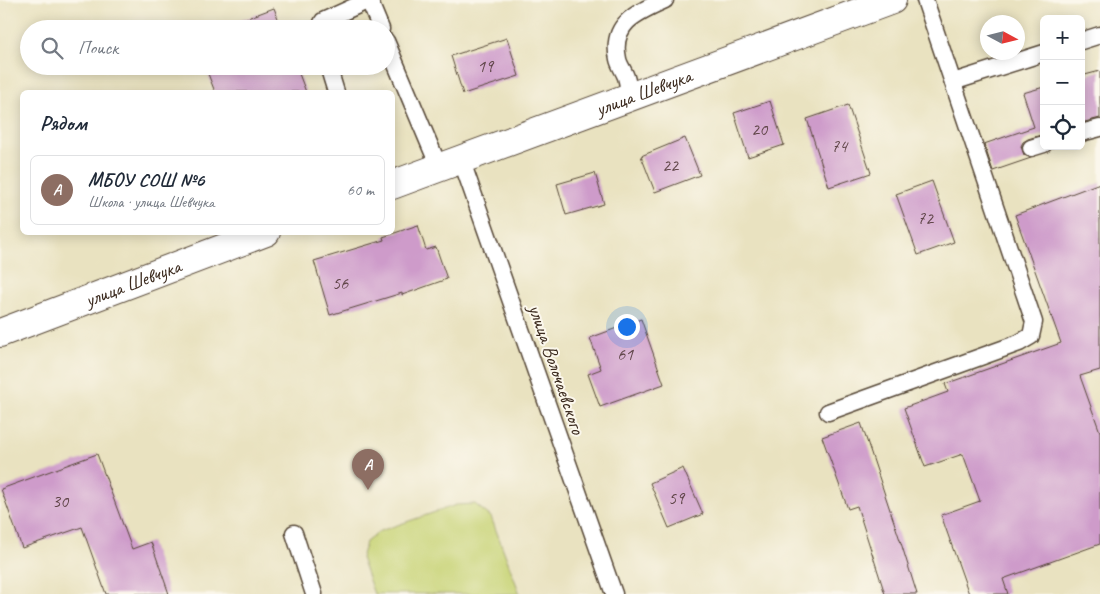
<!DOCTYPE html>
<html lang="ru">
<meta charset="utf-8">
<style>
body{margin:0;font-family:Caveat,sans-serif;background:#f6f6f7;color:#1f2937}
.controls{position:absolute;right:15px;top:15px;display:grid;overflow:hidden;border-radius:8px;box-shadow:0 2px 12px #0003}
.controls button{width:45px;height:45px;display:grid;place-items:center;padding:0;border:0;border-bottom:1px solid #e0e1e3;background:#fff;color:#1f2937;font:25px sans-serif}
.compass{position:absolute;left:980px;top:15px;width:45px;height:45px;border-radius:50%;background:#fff;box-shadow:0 2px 12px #0003;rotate:97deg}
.you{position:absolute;left:626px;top:326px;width:18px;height:18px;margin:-12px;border:4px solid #fff;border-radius:50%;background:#1a73e8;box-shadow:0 0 0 8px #1a73e833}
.badge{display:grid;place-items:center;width:32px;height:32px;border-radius:50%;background:#2563eb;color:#fff;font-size:16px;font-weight:700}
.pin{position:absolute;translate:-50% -41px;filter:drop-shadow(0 1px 2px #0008)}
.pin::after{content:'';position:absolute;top:26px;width:18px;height:15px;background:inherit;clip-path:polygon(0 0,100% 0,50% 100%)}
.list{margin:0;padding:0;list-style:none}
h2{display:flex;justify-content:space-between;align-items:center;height:65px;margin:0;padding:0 20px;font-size:21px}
h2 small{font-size:16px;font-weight:400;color:#747a83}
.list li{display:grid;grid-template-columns:32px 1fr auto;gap:15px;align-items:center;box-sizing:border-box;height:70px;margin:0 10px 10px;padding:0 10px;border:1px solid #e0e1e3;border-radius:8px}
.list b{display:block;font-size:19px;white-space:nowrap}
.list p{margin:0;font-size:16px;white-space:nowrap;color:#747a83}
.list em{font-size:16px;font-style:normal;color:#747a83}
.icon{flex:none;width:28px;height:28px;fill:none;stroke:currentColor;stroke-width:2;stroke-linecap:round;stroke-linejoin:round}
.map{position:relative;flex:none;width:1100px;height:594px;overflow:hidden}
.search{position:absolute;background:#fff;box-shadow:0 2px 12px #0003;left:20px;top:20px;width:375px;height:55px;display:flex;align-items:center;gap:12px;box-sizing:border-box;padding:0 18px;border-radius:28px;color:#747a83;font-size:19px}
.panel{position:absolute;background:#fff;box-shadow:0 2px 12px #0003;left:20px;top:90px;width:375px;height:145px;border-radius:8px}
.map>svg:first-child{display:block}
.park{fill:#c7d375;stroke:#817e4a}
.building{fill:#ce9bca}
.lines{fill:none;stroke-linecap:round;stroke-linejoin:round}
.service-casing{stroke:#554636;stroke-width:19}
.tertiary-casing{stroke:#554636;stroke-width:30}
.service{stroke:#fff;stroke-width:16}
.tertiary{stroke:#fff;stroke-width:28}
.labels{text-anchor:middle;stroke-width:4;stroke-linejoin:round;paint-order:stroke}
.number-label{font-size:18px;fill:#604649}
.street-label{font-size:20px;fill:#3b2a1e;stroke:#fbf7ec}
</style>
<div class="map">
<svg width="1100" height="594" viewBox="0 0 1100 594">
<rect width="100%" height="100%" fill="#fbf7ec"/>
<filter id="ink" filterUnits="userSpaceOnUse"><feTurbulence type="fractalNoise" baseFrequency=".02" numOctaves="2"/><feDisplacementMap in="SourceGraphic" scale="10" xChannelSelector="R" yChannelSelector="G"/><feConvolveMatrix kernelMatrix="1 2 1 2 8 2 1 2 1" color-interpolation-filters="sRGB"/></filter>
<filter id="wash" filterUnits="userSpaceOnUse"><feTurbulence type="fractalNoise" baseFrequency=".0096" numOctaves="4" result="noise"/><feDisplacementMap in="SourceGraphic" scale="20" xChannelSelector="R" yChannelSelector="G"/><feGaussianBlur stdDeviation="1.12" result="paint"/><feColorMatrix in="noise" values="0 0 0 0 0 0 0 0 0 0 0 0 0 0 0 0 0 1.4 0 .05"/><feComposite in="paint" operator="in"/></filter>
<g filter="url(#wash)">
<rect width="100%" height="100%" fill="#e9e2c0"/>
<path class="park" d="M 475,504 L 491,517 L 520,594 L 374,594 L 361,558 L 366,542 L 380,531 L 456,505 Z"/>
<g id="blocks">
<g class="building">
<path d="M 274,8 L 282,29 L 218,29 Z"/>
<path d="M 507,38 L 519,76 L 463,94 L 451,56 Z"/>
<path d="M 205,66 L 296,66 L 306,92 L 215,92 Z"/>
<path d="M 1100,71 L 1100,118 L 1081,123 L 1081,76 Z"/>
<path d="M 1044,87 L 1044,134 L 1028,139 L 1023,142 L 1021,146 L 1024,155 L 1031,158 L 993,171 L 984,144 L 1034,127 L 1023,93 Z"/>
<path d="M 770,101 L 784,145 L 748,157 L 734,113 Z"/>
<path d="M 848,105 L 871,173 L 829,187 L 807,119 Z"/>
<path d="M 685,138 L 700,175 L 655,192 L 641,156 Z"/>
<path d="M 595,173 L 604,204 L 566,215 L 557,184 Z"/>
<path d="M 932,181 L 954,242 L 918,255 L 896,194 Z"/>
<path d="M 1100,183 L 1100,370 L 1080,376 L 1100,432 L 1100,544 L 1003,579 L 1008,594 L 969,594 L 941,515 L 980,501 L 963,454 L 925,467 L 904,408 L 948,392 L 945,384 L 1061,343 L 1015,215 Z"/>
<path d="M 418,225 L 426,250 L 436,247 L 447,279 L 402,295 L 402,293 L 330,315 L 314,261 L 384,240 L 383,237 Z"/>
<path d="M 641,319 L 664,384 L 600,407 L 588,374 L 601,369 L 590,338 Z"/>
<path d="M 861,423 L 901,543 L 917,594 L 885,594 L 857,506 L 848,509 L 822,437 Z"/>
<path d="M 97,454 L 132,549 L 151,542 L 169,594 L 106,594 L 82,527 L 22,548 L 1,489 Z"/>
<path d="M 683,468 L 703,514 L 669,528 L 650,483 Z"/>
</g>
</g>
</g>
<g filter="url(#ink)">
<use href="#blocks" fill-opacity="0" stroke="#554636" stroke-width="1"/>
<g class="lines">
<defs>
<g id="service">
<path d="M 369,0 L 381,29"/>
<path d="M 319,29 L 323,21 L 369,0"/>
<path d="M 386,41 L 439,167"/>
<path d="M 1081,41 L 1100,35"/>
<path d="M 328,66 L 336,92"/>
<path d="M 953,82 L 1044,53"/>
<path d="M 630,96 C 628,90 628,83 626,77 C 624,71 619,65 618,59 C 610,23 638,12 665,0"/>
<path d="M 1081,133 L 1100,128"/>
<path d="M 1031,148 L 1044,144"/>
<path d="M 461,159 L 614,594"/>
<path d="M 828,412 L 1019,343 L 1031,336 L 1034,322 L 925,0"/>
<path d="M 294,533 L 314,594"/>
</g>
<g id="tertiary">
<path id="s1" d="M 392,185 L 892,0"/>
<path id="s2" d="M 0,333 L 266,232"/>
</g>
</defs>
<use href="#service" class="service-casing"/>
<use href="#tertiary" class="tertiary-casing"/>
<use href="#service" class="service"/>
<use href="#tertiary" class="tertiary"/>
</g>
</g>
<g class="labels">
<g class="number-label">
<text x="485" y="72">19</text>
<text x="759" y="135">20</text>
<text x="839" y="152">74</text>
<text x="670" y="171">22</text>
<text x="925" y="224">72</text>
<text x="340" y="289">56</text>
<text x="625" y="360">61</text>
<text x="676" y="504">59</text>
<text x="60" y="507">30</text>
</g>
<g class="street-label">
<text dy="7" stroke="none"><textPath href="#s1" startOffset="268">улица Шевчука</textPath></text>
<text dy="7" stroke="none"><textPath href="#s2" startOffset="142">улица Шевчука</textPath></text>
<text transform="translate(557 369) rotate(71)" y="7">улица Волочаевского</text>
</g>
</g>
</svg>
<div class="controls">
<button>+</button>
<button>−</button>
<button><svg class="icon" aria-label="locate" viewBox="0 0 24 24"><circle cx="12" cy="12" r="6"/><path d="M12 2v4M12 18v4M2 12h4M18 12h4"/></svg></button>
</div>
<svg class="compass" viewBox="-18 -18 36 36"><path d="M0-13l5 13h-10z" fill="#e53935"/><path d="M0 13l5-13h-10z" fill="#747a83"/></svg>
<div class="you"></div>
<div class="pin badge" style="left:368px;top:490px;background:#8d6e63">A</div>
<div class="search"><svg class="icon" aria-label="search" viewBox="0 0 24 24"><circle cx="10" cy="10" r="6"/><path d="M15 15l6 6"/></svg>Поиск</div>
<section class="panel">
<h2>Рядом<small></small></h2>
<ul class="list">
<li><span class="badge" style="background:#8d6e63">A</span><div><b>МБОУ СОШ №6</b><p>Школа · улица Шевчука</p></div><em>60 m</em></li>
</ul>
</section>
</div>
